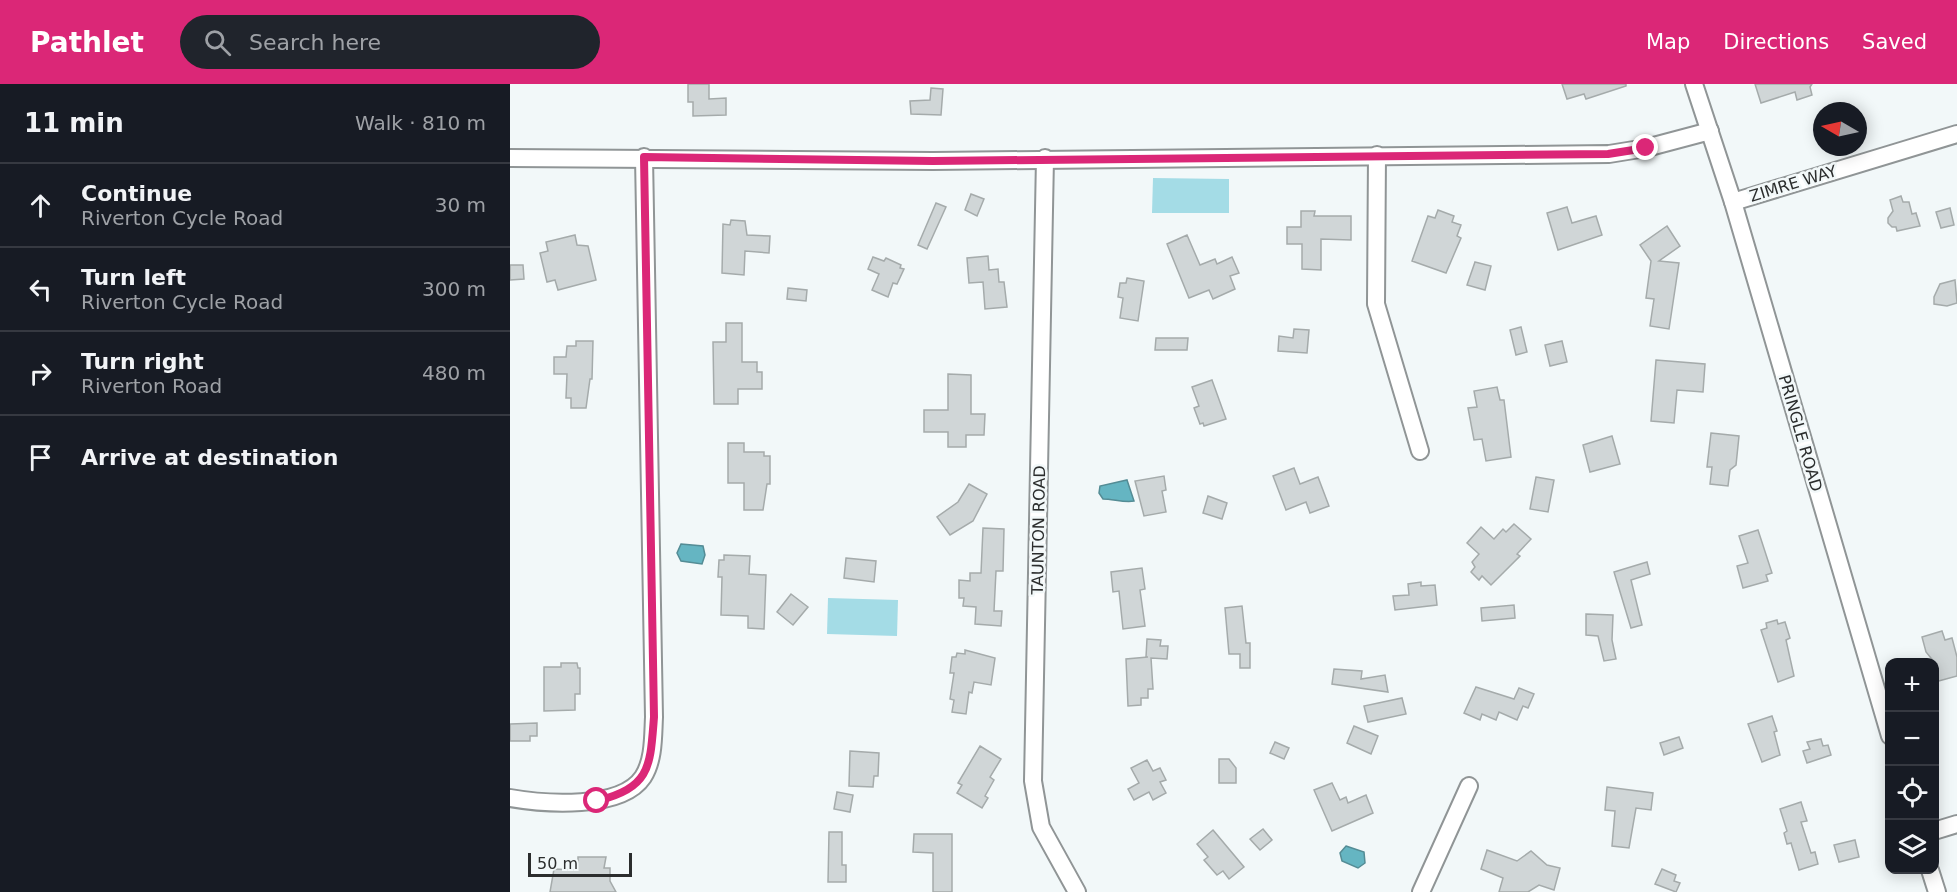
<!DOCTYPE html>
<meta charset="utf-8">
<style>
body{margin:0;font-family:"DejaVu Sans",sans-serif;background:#20242c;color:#f1f3f6}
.controls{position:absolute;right:18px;bottom:18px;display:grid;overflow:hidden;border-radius:12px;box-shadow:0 3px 15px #0003}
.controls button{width:54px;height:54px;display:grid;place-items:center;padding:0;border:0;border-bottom:2px solid #363941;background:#171b24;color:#f1f3f6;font:30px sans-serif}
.compass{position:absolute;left:1303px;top:18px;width:54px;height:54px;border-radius:50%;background:#171b24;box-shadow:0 3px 15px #0003;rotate:279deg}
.scale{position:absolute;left:18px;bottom:15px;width:104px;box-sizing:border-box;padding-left:6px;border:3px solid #2b2d2d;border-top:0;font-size:16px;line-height:21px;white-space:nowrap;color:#2b2d2d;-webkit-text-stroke:4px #f2f8f9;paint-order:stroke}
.stop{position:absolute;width:18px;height:18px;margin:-14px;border:4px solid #db2777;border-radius:50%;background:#fff}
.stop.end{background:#db2777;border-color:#fff;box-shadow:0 2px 6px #0008}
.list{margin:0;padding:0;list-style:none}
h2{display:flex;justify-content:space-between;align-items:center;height:78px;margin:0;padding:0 24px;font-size:26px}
h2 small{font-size:20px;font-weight:400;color:#9ea1a6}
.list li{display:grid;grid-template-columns:39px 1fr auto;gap:18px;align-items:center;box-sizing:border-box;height:84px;padding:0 24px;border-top:2px solid #363941}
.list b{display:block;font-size:22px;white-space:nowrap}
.list p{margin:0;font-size:20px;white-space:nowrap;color:#9ea1a6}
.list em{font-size:20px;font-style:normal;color:#9ea1a6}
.icon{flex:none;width:33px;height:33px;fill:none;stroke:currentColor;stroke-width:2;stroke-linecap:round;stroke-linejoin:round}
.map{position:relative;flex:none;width:1447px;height:808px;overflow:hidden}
header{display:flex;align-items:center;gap:36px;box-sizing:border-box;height:84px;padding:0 30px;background:#db2777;color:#fff}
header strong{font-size:28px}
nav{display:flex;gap:33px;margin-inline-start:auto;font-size:21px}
.search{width:420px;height:54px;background:#20242c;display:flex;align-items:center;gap:15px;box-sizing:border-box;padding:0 21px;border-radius:33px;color:#9ea1a6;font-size:22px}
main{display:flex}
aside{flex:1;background:#171b24}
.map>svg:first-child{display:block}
.green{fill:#a4dce6}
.water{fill:#65b5c2;stroke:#548c95;stroke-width:1.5}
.building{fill:#d0d6d7;stroke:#a5abab;stroke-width:1.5}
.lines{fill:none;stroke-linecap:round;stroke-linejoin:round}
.minor-casing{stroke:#909596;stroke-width:20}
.minor{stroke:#fff;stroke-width:16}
.route{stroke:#db2777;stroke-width:8}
.labels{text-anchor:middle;stroke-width:5;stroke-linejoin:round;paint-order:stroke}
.street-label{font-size:16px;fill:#2b2d2d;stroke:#f2f8f9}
</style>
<header>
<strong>Pathlet</strong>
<div class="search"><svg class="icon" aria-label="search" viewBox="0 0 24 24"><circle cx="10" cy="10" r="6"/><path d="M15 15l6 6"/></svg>Search here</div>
<nav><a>Map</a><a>Directions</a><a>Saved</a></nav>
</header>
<main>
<aside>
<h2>11 min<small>Walk · 810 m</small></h2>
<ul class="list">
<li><svg class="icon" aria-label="ahead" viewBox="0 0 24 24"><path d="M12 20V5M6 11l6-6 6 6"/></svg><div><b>Continue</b><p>Riverton Cycle Road</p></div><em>30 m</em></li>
<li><svg class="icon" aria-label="left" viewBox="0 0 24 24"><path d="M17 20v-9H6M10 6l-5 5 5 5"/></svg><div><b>Turn left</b><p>Riverton Cycle Road</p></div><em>300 m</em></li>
<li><svg class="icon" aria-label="right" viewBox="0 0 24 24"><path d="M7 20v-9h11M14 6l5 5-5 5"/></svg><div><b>Turn right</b><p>Riverton Road</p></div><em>480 m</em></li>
<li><svg class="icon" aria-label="arrive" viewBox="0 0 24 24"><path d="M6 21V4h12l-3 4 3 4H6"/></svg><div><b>Arrive at destination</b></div></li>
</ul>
</aside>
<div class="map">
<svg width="1447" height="808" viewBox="0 0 1447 808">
<rect width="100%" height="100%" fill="#f2f8f9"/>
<g class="green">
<path d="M 643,94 L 719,95 L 719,129 L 642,129 Z"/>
<path d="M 318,514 L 388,516 L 387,552 L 317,550 Z"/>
</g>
<g class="water">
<path d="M 617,396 L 624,417 C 615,419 603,415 593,415 L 589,409 L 590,402 Z"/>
<path d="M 171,460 L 193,462 L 195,471 L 192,480 L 171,477 L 167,469 Z"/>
<path d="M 836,762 L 854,768 L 855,779 L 848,784 L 832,777 L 830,769 Z"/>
</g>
<g class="building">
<path d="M 178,0 L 199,0 L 199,15 L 216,14 L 216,31 L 183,32 L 183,18 L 178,18 Z"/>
<path d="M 1052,0 L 1116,0 L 1116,2 L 1076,15 L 1074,10 L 1057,15 Z"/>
<path d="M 1245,0 L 1302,0 L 1300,3 L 1302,11 L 1287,16 L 1285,8 L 1251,19 Z"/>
<path d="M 421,4 L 433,5 L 431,31 L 401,30 L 400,17 L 420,16 Z"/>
<path d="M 461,110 L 474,115 L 467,132 L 455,126 Z"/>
<path d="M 1391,112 L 1393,118 L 1399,118 L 1402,130 L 1406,129 L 1410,142 L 1387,147 L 1386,143 L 1382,143 L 1378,139 L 1378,134 L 1383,127 L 1380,116 Z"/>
<path d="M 426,119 L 436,123 L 417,165 L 408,161 Z"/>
<path d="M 1057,123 L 1062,139 L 1086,132 L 1092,151 L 1048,166 L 1037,129 Z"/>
<path d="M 1440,124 L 1444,141 L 1431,144 L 1426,128 Z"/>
<path d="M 928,126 L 944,132 L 942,138 L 951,141 L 947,152 L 951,154 L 936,189 L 902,177 L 918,132 L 925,134 Z"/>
<path d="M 791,127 L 805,127 L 804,132 L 841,132 L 841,156 L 811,155 L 811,186 L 792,185 L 792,160 L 777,160 L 777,143 L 791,143 Z"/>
<path d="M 221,136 L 235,137 L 237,151 L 260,152 L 259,169 L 235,167 L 234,191 L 212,189 L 213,140 L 220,141 Z"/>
<path d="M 1157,142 L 1170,162 L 1149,177 L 1169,179 L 1159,245 L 1140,242 L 1144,215 L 1136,214 L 1141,177 L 1130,161 Z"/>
<path d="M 65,151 L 67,161 L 78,162 L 86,196 L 48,206 L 45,196 L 37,198 L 30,169 L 38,167 L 36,158 Z"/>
<path d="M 677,151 L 690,181 L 705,175 L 707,180 L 722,173 L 729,189 L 720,192 L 725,205 L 703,215 L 699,206 L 679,214 L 657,160 Z"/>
<path d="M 478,172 L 479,186 L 488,185 L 489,198 L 494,198 L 497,223 L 475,225 L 473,198 L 459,199 L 457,174 Z"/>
<path d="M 363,173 L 374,177 L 376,174 L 391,181 L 390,184 L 394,185 L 387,200 L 383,199 L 378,213 L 362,206 L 369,190 L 358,185 Z"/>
<path d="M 965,178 L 981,182 L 975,206 L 957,201 Z"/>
<path d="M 0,181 L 13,181 L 14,195 L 0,196 Z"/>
<path d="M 617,194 L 634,197 L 628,237 L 610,234 L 613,214 L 608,213 L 610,199 L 616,199 Z"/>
<path d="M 1445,196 L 1447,219 L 1437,222 L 1424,220 L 1424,213 L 1430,200 Z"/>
<path d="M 278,204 L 297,206 L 296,217 L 277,215 Z"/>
<path d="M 216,239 L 232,239 L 232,278 L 247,278 L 247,288 L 252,288 L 252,305 L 228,305 L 228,320 L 204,320 L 203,258 L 216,258 Z"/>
<path d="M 1011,243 L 1017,268 L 1006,271 L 1000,246 Z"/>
<path d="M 784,245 L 799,246 L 797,269 L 768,267 L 769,252 L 783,254 Z"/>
<path d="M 646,254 L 678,254 L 677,266 L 645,266 Z"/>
<path d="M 66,257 L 83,257 L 82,295 L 80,295 L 76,324 L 61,324 L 61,314 L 56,314 L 57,290 L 44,290 L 44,273 L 56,273 L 57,262 L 66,262 Z"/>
<path d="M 1052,257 L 1057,278 L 1040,282 L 1035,261 Z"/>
<path d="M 1146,276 L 1195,280 L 1193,308 L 1167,306 L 1164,339 L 1141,337 Z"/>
<path d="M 438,290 L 461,291 L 461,330 L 475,330 L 474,351 L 456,351 L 456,363 L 438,363 L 438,348 L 414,348 L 414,326 L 438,326 Z"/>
<path d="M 702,296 L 716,335 L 694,342 L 693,339 L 690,340 L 684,324 L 689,322 L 682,303 Z"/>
<path d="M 987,303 L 990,316 L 994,316 L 1001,373 L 976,377 L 972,355 L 964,356 L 958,324 L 967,323 L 964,307 Z"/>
<path d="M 1201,349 L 1229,352 L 1226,381 L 1220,386 L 1218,402 L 1200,400 L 1202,383 L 1197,383 Z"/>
<path d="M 1102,352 L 1110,380 L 1080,388 L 1073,361 Z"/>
<path d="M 218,359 L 234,359 L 234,368 L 254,368 L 254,372 L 260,372 L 260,400 L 257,400 L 253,426 L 234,426 L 234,399 L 218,399 Z"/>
<path d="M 784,384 L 790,400 L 808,393 L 819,422 L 800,429 L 796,418 L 776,426 L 763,392 Z"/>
<path d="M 654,392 L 656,406 L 652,407 L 656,428 L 634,432 L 625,397 Z"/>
<path d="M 1026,393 L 1044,396 L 1038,428 L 1020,425 Z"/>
<path d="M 459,400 L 477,410 L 463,437 L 440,451 L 427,433 L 448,418 Z"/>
<path d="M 698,412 L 717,419 L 712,435 L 693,429 Z"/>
<path d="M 1004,440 L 1021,455 L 1007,470 L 1010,472 L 981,501 L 972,492 L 969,496 L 961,488 L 965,483 L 962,478 L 969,470 L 957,459 L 971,443 L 984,455 L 993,445 L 996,448 Z"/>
<path d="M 473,444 L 494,445 L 493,487 L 486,487 L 484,527 L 492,527 L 491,542 L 465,540 L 466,523 L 453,522 L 454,514 L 449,514 L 449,496 L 460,497 L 460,489 L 471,489 Z"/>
<path d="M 1248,446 L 1262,489 L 1256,491 L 1258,497 L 1233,504 L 1227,482 L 1238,479 L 1229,452 Z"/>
<path d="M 214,471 L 240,472 L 239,490 L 256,491 L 254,545 L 238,544 L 238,532 L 211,531 L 212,493 L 208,493 L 209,476 L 214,476 Z"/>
<path d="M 336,474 L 366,477 L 364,498 L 334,494 Z"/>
<path d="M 1137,478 L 1140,490 L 1121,496 L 1132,541 L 1121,544 L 1104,488 Z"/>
<path d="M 632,484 L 635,505 L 630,506 L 635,542 L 613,545 L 609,507 L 603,508 L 601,488 Z"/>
<path d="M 911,498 L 911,502 L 925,501 L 927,521 L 885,526 L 883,512 L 899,511 L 898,500 Z"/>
<path d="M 281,510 L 298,523 L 283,541 L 267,528 Z"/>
<path d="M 1004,521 L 1005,534 L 972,537 L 971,524 Z"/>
<path d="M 732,522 L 736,559 L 740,559 L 740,584 L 730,584 L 730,570 L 719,570 L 715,524 Z"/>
<path d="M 1076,530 L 1103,531 L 1102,556 L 1106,575 L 1094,577 L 1088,552 L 1076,551 Z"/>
<path d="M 1267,536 L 1268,540 L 1275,538 L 1280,554 L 1276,556 L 1284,592 L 1268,598 L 1251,546 L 1257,544 L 1256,539 Z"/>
<path d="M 1432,547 L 1435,556 L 1442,554 L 1447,573 L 1447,592 L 1425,598 L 1425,579 L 1416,568 L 1412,553 Z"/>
<path d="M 637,555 L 651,556 L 650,562 L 658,562 L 657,575 L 641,574 L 643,605 L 638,605 L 638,614 L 631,614 L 631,621 L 618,622 L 616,575 L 638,573 L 636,573 Z"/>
<path d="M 455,566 L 485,574 L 481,601 L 464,598 L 462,609 L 459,608 L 456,630 L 442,628 L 444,616 L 440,615 L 444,589 L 440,589 L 442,573 L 446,573 L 447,569 L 455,570 Z"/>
<path d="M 51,579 L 67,579 L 68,584 L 70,584 L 70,610 L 65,610 L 65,626 L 34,627 L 34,583 L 51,583 Z"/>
<path d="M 824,585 L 852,587 L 851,595 L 875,591 L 878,608 L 822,600 Z"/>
<path d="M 966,603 L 1004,615 L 1009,604 L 1024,610 L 1018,624 L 1013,622 L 1007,636 L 989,628 L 986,636 L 972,630 L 970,636 L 954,629 Z"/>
<path d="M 892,614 L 896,630 L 858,638 L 854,622 Z"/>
<path d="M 1262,632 L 1267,647 L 1264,648 L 1270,671 L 1252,678 L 1238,640 Z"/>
<path d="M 27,639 L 27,652 L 20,652 L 20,657 L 0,657 L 0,640 Z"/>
<path d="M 844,642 L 868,652 L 861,670 L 837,659 Z"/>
<path d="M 1169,653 L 1173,664 L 1154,671 L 1150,659 Z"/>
<path d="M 1311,655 L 1313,662 L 1318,661 L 1321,671 L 1297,679 L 1293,667 L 1300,665 L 1297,658 Z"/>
<path d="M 765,658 L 779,664 L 774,675 L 760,669 Z"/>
<path d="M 470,662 L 491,675 L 480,693 L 484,696 L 475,712 L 478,714 L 472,724 L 447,709 L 452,701 L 448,699 Z"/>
<path d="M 340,667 L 369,669 L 368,692 L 364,692 L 363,703 L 339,702 Z"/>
<path d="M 709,675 L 719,675 L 726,684 L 726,699 L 709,699 Z"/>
<path d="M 637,676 L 643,687 L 650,684 L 656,696 L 650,698 L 656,709 L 643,716 L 639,708 L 624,716 L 618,705 L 629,699 L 621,684 Z"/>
<path d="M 822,699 L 830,716 L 836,713 L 838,719 L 856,711 L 863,729 L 822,747 L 804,706 Z"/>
<path d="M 1097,703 L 1143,709 L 1141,726 L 1126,724 L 1119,764 L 1102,762 L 1105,727 L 1095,726 Z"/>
<path d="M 327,708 L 343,711 L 340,728 L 324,725 Z"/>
<path d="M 1291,718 L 1297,737 L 1291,738 L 1301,769 L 1305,768 L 1308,780 L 1289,786 L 1281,759 L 1277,760 L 1274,749 L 1277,747 L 1270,725 Z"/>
<path d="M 753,745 L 762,756 L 750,766 L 740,755 Z"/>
<path d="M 703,746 L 734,783 L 719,795 L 713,787 L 707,791 L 694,776 L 698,773 L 687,760 Z"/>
<path d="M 319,748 L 332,748 L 332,781 L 336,781 L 336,798 L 318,798 Z"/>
<path d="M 404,750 L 442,750 L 442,808 L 423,808 L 423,769 L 403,768 Z"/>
<path d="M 1345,756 L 1349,773 L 1329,778 L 1324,761 Z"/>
<path d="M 977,766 L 1007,777 L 1021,767 L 1037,781 L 1050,784 L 1044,806 L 1029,801 L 1018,808 L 989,808 L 993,794 L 971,785 Z"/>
<path d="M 68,773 L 96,773 L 94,784 L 100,784 L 100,797 L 106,808 L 40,808 L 44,785 L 68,786 Z"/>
<path d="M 1152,785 L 1166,791 L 1164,797 L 1170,799 L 1166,808 L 1145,800 Z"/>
</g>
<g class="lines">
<defs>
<g id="minor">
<path d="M 1184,0 L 1223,118 L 1380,652"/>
<path d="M 867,71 L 866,220 L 910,367"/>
<path d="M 0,74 L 423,77 L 1099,70 L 1136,64 L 1200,47"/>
<path d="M 535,74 L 523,697 L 531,743 L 567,808"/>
<path d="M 1223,118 L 1447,50"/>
<path d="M 0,714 C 34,720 111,726 133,693 C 144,676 143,652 144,633 L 134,73"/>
<path d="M 1424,747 L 1447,740"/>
<path d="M 1420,786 L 1427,808"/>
<path d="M 911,808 L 959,702"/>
</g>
</defs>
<use href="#minor" class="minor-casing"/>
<use href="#minor" class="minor"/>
</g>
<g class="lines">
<path class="route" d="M 87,717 C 141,703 140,683 144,633 L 134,73 L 423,77 L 1098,70 L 1136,64"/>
</g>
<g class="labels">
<g class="street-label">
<text transform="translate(1283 99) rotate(-17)" y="6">ZIMRE WAY</text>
<text transform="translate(1291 349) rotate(74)" y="6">PRINGLE ROAD</text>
<text transform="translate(528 446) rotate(-89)" y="6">TAUNTON ROAD</text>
</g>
</g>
</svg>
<div class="controls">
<button>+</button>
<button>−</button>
<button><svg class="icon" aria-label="locate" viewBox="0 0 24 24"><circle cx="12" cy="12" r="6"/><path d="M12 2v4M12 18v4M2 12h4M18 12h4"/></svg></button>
<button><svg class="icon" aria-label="layers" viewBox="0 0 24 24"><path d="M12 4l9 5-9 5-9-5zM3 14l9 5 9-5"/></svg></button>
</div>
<svg class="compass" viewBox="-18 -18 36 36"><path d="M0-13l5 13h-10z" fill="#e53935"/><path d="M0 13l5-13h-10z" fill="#9ea1a6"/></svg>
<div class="scale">50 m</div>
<div class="stop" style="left:87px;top:717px"></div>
<div class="stop end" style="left:1136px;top:64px"></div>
</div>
</main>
